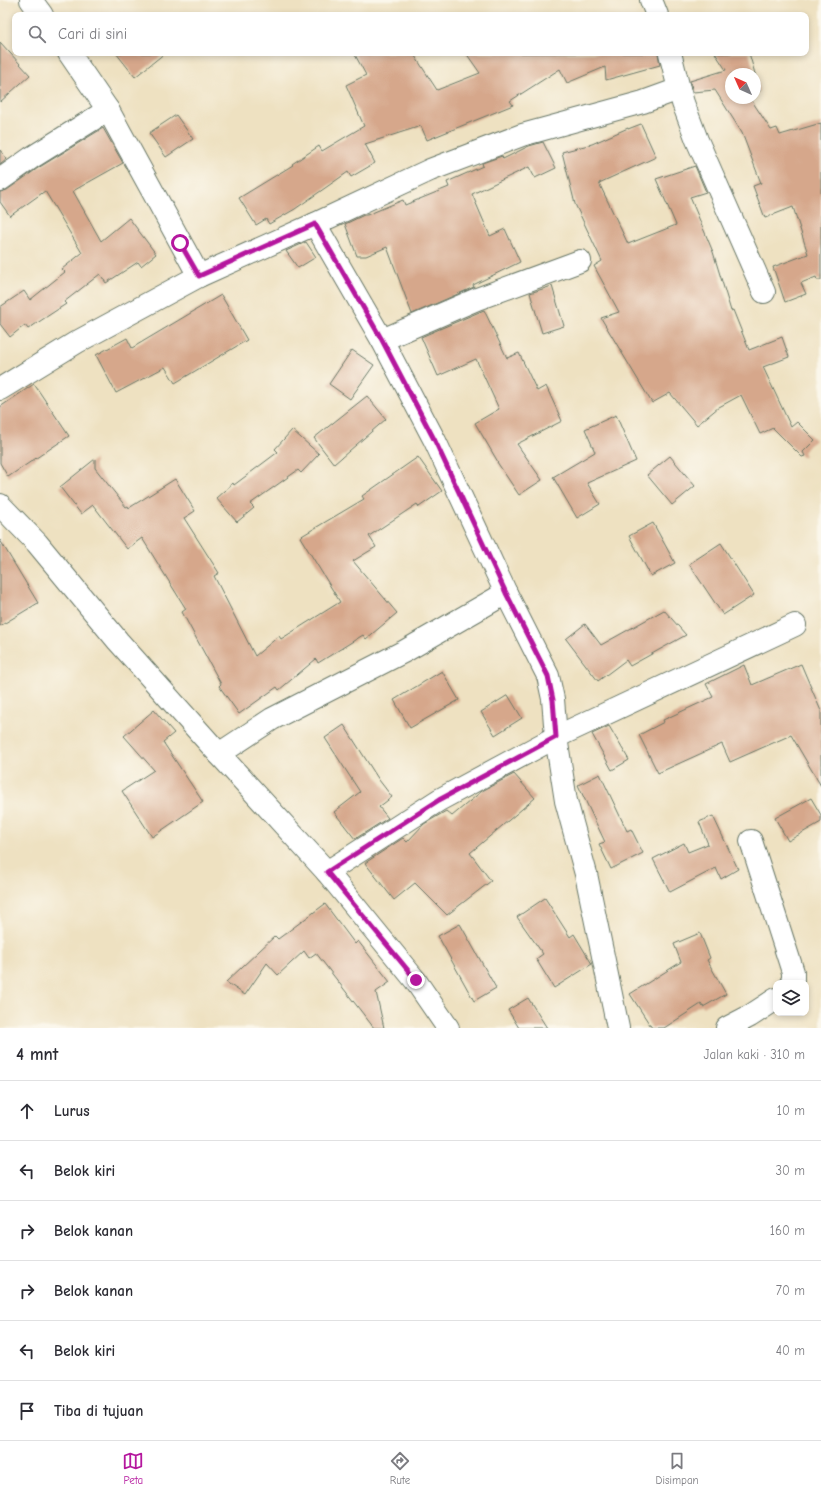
<!DOCTYPE html>
<html lang="id">
<meta charset="utf-8">
<style>
body{margin:0;font-family:"Comic Neue",sans-serif;background:#f2f2f3;color:#2b2b33}
.controls{position:absolute;right:12px;bottom:12px;display:grid;overflow:hidden;border-radius:8px;box-shadow:0 2px 6px #0003}
.controls button{width:36px;height:36px;display:grid;place-items:center;padding:0;border:0;border-bottom:1px solid #e1e1e2;background:#fff;color:#2b2b33;font:20px sans-serif}
.compass{position:absolute;left:725px;top:68px;width:36px;height:36px;border-radius:50%;background:#fff;box-shadow:0 2px 6px #0003;rotate:315deg}
.stop{position:absolute;width:12px;height:12px;margin:-9px;border:3px solid #b5179e;border-radius:50%;background:#fff}
.stop.end{background:#b5179e;border-color:#fff;box-shadow:0 1px 4px #0008}
.list{margin:0;padding:0;list-style:none}
h2{display:flex;justify-content:space-between;align-items:center;height:52px;margin:0;padding:0 16px;font-size:17px}
h2 small{font-size:13px;font-weight:400;color:#7c7c81}
.list li{display:grid;grid-template-columns:26px 1fr auto;gap:12px;align-items:center;box-sizing:border-box;height:60px;padding:0 16px;border-top:1px solid #e1e1e2}
.list b{display:block;font-size:15px;white-space:nowrap}
.list em{font-size:13px;font-style:normal;color:#7c7c81}
.icon{flex:none;width:22px;height:22px;fill:none;stroke:currentColor;stroke-width:2;stroke-linecap:round;stroke-linejoin:round}
.map{position:relative;flex:none;width:821px;height:1028px;overflow:hidden}
.search{position:absolute;background:#fff;box-shadow:0 2px 6px #0003;left:12px;right:12px;top:12px;height:44px;display:flex;align-items:center;gap:10px;box-sizing:border-box;padding:0 14px;border-radius:8px;color:#7c7c81;font-size:15px}
.sheet{height:412px;background:#fff}
nav{display:flex;justify-content:space-around;align-items:center;box-sizing:border-box;height:56px;border-top:1px solid #e1e1e2;background:#fff;font-size:11px;color:#7c7c81}
nav a{display:grid;justify-items:center;gap:2px}
nav .on{color:#b5179e}
.map>svg:first-child{display:block}
.building{fill:#d6a78b}
.lines{fill:none;stroke-linecap:round;stroke-linejoin:round}
.minor-casing{stroke:#677665;stroke-width:24}
.minor{stroke:#fff;stroke-width:22}
.route{stroke:#b5179e;stroke-width:5}
</style>
<div class="map">
<svg width="821" height="1028" viewBox="0 0 821 1028">
<rect width="100%" height="100%" fill="#fbf7ec"/>
<filter id="ink" filterUnits="userSpaceOnUse"><feTurbulence type="fractalNoise" baseFrequency=".025" numOctaves="2"/><feDisplacementMap in="SourceGraphic" scale="8" xChannelSelector="R" yChannelSelector="G"/><feConvolveMatrix kernelMatrix="1 2 1 2 8 2 1 2 1" color-interpolation-filters="sRGB"/></filter>
<filter id="wash" filterUnits="userSpaceOnUse"><feTurbulence type="fractalNoise" baseFrequency=".012" numOctaves="4" result="noise"/><feDisplacementMap in="SourceGraphic" scale="16" xChannelSelector="R" yChannelSelector="G"/><feGaussianBlur stdDeviation="0.9" result="paint"/><feColorMatrix in="noise" values="0 0 0 0 0 0 0 0 0 0 0 0 0 0 0 0 0 1.4 0 .05"/><feComposite in="paint" operator="in"/></filter>
<g filter="url(#wash)">
<rect width="100%" height="100%" fill="#eee1c1"/>
<g id="blocks">
<g class="building">
<path d="M 0,42 L 30,75 L 0,102 Z"/>
<path d="M 116,53 L 165,53 L 135,77 Z"/>
<path d="M 354,53 L 413,53 L 437,90 L 480,73 L 466,53 L 658,53 L 660,65 L 606,80 L 605,67 L 567,83 L 560,69 L 510,101 L 513,105 L 427,140 L 421,126 L 365,144 L 375,163 L 351,177 L 348,172 L 295,209 L 269,224 L 266,219 L 256,225 L 239,198 L 293,165 L 292,164 L 319,146 L 322,151 L 364,126 L 346,85 L 366,75 Z"/>
<path d="M 715,53 L 749,53 L 760,91 L 755,93 L 755,74 L 731,74 L 731,98 L 750,98 L 771,130 L 777,128 L 780,135 L 821,123 L 821,280 L 817,280 L 816,277 L 801,283 L 806,294 L 785,302 L 773,267 L 808,254 L 793,207 L 765,218 L 753,186 L 761,183 L 742,133 L 715,90 L 693,92 L 690,81 L 726,70 Z"/>
<path d="M 176,115 L 193,139 L 166,157 L 149,133 Z"/>
<path d="M 641,124 L 656,157 L 599,183 L 628,244 L 676,225 L 656,179 L 695,166 L 706,192 L 690,197 L 713,252 L 731,311 L 733,310 L 749,350 L 782,337 L 789,357 L 763,367 L 791,427 L 797,422 L 815,440 L 803,452 L 805,456 L 802,457 L 773,428 L 760,434 L 741,395 L 719,407 L 697,425 L 670,393 L 652,403 L 601,318 L 619,312 L 594,266 L 602,261 L 575,204 L 562,152 L 592,144 L 628,128 L 628,129 Z"/>
<path d="M 103,128 L 123,163 L 73,191 L 101,241 L 129,218 L 156,254 L 141,266 L 138,262 L 106,283 L 100,274 L 64,302 L 66,304 L 28,329 L 25,325 L 10,337 L 0,324 L 0,307 L 24,291 L 30,300 L 65,272 L 62,269 L 82,253 L 45,191 L 10,216 L 0,202 L 0,192 L 7,190 L 38,168 Z"/>
<path d="M 543,142 L 556,168 L 535,178 L 529,167 L 472,194 L 490,236 L 505,229 L 520,262 L 473,285 L 474,287 L 412,314 L 387,247 L 366,256 L 357,256 L 345,224 L 364,215 L 367,215 L 403,200 L 405,205 L 449,187 L 447,182 L 483,166 L 482,163 L 502,156 L 503,159 L 529,146 Z"/>
<path d="M 0,150 L 7,159 L 0,165 Z"/>
<path d="M 306,242 L 316,257 L 298,268 L 286,251 Z"/>
<path d="M 552,286 L 564,326 L 542,333 L 530,293 Z"/>
<path d="M 221,295 L 247,340 L 175,383 L 165,367 L 116,393 L 96,355 L 127,338 L 132,348 Z"/>
<path d="M 484,310 L 507,358 L 519,353 L 537,391 L 546,386 L 562,421 L 517,444 L 542,480 L 519,495 L 497,462 L 498,462 L 475,423 L 499,409 L 476,359 L 438,376 L 421,337 Z"/>
<path d="M 352,350 L 374,365 L 350,399 L 329,384 Z"/>
<path d="M 34,384 L 69,436 L 8,477 L 0,463 L 0,407 Z"/>
<path d="M 367,396 L 386,419 L 334,464 L 314,438 Z"/>
<path d="M 616,415 L 636,461 L 587,483 L 600,504 L 577,518 L 553,477 L 595,452 L 585,429 Z"/>
<path d="M 292,430 L 319,454 L 301,473 L 298,470 L 250,504 L 254,508 L 237,522 L 216,498 L 233,483 L 234,485 L 278,452 L 275,449 Z"/>
<path d="M 670,456 L 695,486 L 672,505 L 647,475 Z"/>
<path d="M 418,457 L 442,491 L 419,507 L 417,504 L 369,536 L 376,547 L 353,561 L 397,613 L 366,639 L 363,635 L 318,663 L 316,659 L 279,690 L 277,687 L 239,714 L 219,686 L 221,684 L 182,612 L 186,609 L 142,538 L 127,549 L 93,505 L 81,514 L 60,487 L 95,459 L 95,468 L 126,507 L 128,506 L 129,508 L 175,479 L 195,511 L 184,518 L 219,573 L 214,576 L 255,656 L 279,636 L 281,639 L 340,602 L 300,537 L 364,499 L 362,496 Z"/>
<path d="M 653,523 L 675,563 L 651,576 L 629,536 Z"/>
<path d="M 0,540 L 38,603 L 0,626 Z"/>
<path d="M 721,543 L 754,595 L 723,615 L 689,564 Z"/>
<path d="M 664,610 L 686,635 L 630,666 L 626,660 L 598,681 L 566,639 L 585,624 L 601,645 Z"/>
<path d="M 801,664 L 821,711 L 821,786 L 791,735 L 730,762 L 722,744 L 658,773 L 639,735 L 664,722 L 663,720 L 713,697 L 706,684 L 744,665 L 752,685 Z"/>
<path d="M 442,671 L 459,700 L 410,728 L 394,700 Z"/>
<path d="M 508,695 L 522,718 L 495,735 L 481,712 Z"/>
<path d="M 154,710 L 174,733 L 163,742 L 203,802 L 152,837 L 122,791 L 154,770 L 124,736 Z"/>
<path d="M 344,725 L 379,780 L 392,797 L 379,807 L 388,818 L 355,839 L 334,812 L 360,792 L 325,738 Z"/>
<path d="M 609,726 L 629,760 L 612,770 L 592,734 Z"/>
<path d="M 514,774 L 535,798 L 470,853 L 491,881 L 447,915 L 415,883 L 394,900 L 365,863 L 403,838 L 407,842 L 424,824 L 446,811 L 452,816 L 482,791 Z"/>
<path d="M 600,774 L 627,831 L 631,829 L 643,853 L 611,869 L 599,844 L 605,842 L 578,785 Z"/>
<path d="M 811,798 L 821,815 L 821,822 L 788,841 L 775,818 Z"/>
<path d="M 713,816 L 738,869 L 721,879 L 716,868 L 670,892 L 653,859 L 684,843 L 688,852 L 708,844 L 699,822 Z"/>
<path d="M 545,898 L 570,937 L 574,934 L 592,964 L 554,988 L 536,959 L 543,954 L 517,917 Z"/>
<path d="M 325,904 L 355,944 L 358,941 L 390,982 L 376,992 L 384,1028 L 374,1028 L 316,953 L 309,958 L 304,951 L 278,975 L 267,963 L 245,995 L 226,982 L 275,936 L 278,939 Z"/>
<path d="M 460,924 L 496,988 L 474,1001 L 438,936 Z"/>
<path d="M 700,933 L 710,958 L 707,960 L 726,994 L 703,1007 L 701,1004 L 664,1028 L 652,1028 L 630,994 L 681,962 L 674,944 Z"/>
<path d="M 528,998 L 547,1028 L 519,1028 L 508,1010 Z"/>
</g>
</g>
</g>
<g filter="url(#ink)">
<use href="#blocks" fill-opacity="0" stroke="#677665" stroke-width="1"/>
<g class="lines">
<defs>
<g id="minor">
<path d="M 31,0 L 42,15"/>
<path d="M 651,0 L 657,15"/>
<path d="M 679,89 L 683,103 L 697,140 L 764,292"/>
<path d="M 0,180 L 31,158 L 108,110"/>
<path d="M 315,224 L 382,340 L 435,441 L 506,593 L 548,676 L 553,699 L 556,737 L 566,801 L 586,874 L 618,1028"/>
<path d="M 199,276 L 315,224 L 430,170 L 522,135 L 643,102 L 679,89 L 670,53"/>
<path d="M 382,340 L 477,299 L 580,261"/>
<path d="M 0,389 L 77,342 L 199,276 L 108,110 L 69,53"/>
<path d="M 0,505 L 37,543 L 118,641 L 219,754 L 327,872 L 415,980 L 448,1028"/>
<path d="M 219,754 L 272,719 L 405,651 L 506,593"/>
<path d="M 751,841 L 793,972 L 793,980 L 791,983"/>
<path d="M 327,872 L 439,800 L 556,737 L 795,625"/>
<path d="M 727,1028 L 750,1016 L 776,999"/>
</g>
</defs>
<use href="#minor" class="minor-casing"/>
<use href="#minor" class="minor"/>
</g>
</g>
<g class="lines" filter="url(#ink)">
<path class="route" d="M 180,243 L 199,276 L 315,224 L 382,340 L 435,441 L 506,593 L 548,676 L 553,700 L 556,737 L 439,800 L 327,872 L 416,980"/>
</g>
</svg>
<div class="controls">
<button><svg class="icon" aria-label="layers" viewBox="0 0 24 24"><path d="M12 4l9 5-9 5-9-5zM3 14l9 5 9-5"/></svg></button>
</div>
<svg class="compass" viewBox="-18 -18 36 36"><path d="M0-13l5 13h-10z" fill="#e53935"/><path d="M0 13l5-13h-10z" fill="#7c7c81"/></svg>
<div class="stop" style="left:180px;top:243px"></div>
<div class="stop end" style="left:416px;top:980px"></div>
<div class="search"><svg class="icon" aria-label="search" viewBox="0 0 24 24"><circle cx="10" cy="10" r="6"/><path d="M15 15l6 6"/></svg>Cari di sini</div>
</div>
<section class="sheet">
<h2>4 mnt<small>Jalan kaki · 310 m</small></h2>
<ul class="list">
<li><svg class="icon" aria-label="ahead" viewBox="0 0 24 24"><path d="M12 20V5M6 11l6-6 6 6"/></svg><div><b>Lurus</b></div><em>10 m</em></li>
<li><svg class="icon" aria-label="left" viewBox="0 0 24 24"><path d="M17 20v-9H6M10 6l-5 5 5 5"/></svg><div><b>Belok kiri</b></div><em>30 m</em></li>
<li><svg class="icon" aria-label="right" viewBox="0 0 24 24"><path d="M7 20v-9h11M14 6l5 5-5 5"/></svg><div><b>Belok kanan</b></div><em>160 m</em></li>
<li><svg class="icon" aria-label="right" viewBox="0 0 24 24"><path d="M7 20v-9h11M14 6l5 5-5 5"/></svg><div><b>Belok kanan</b></div><em>70 m</em></li>
<li><svg class="icon" aria-label="left" viewBox="0 0 24 24"><path d="M17 20v-9H6M10 6l-5 5 5 5"/></svg><div><b>Belok kiri</b></div><em>40 m</em></li>
<li><svg class="icon" aria-label="arrive" viewBox="0 0 24 24"><path d="M6 21V4h12l-3 4 3 4H6"/></svg><div><b>Tiba di tujuan</b></div></li>
</ul>
</section>
<nav>
<a class="on"><svg class="icon" aria-label="map" viewBox="0 0 24 24"><path d="M3 6l6-2 6 2 6-2v14l-6 2-6-2-6 2zM9 4v14M15 6v14"/></svg>Peta</a>
<a><svg class="icon" aria-label="directions" viewBox="0 0 24 24"><path d="M12 3l9 9-9 9-9-9zM9 14v-3h6M13 9l2 2-2 2"/></svg>Rute</a>
<a><svg class="icon" aria-label="saved" viewBox="0 0 24 24"><path d="M7 4h10v16l-5-4-5 4z"/></svg>Disimpan</a>
</nav>
